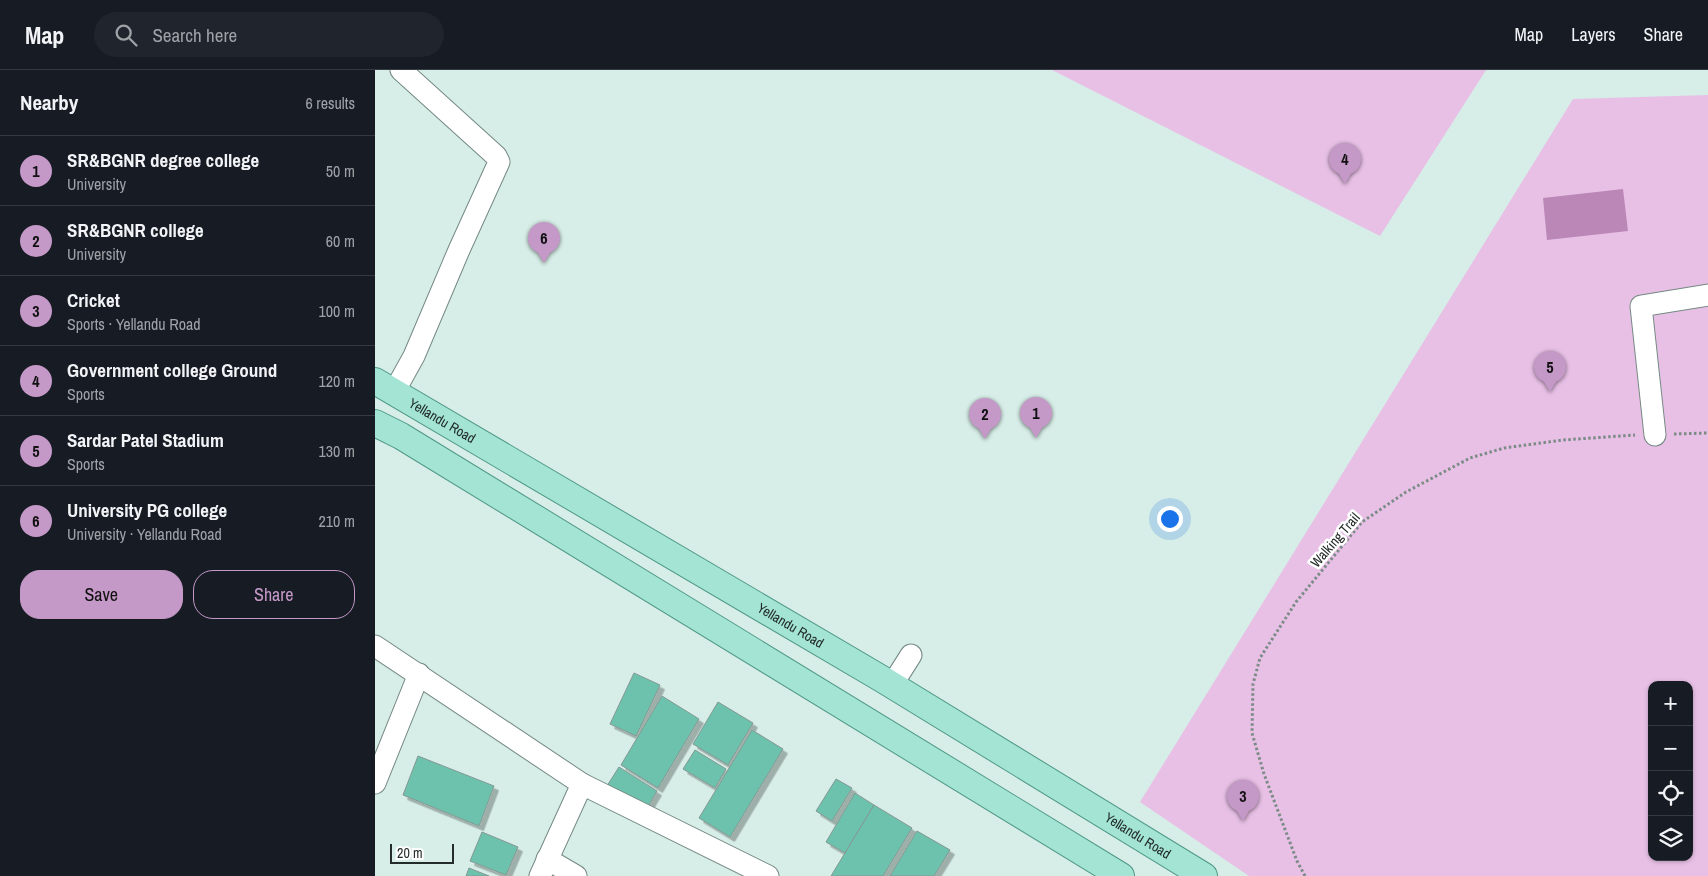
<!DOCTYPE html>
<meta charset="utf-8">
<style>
body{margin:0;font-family:"Archivo Narrow",sans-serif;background:#20242c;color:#f1f3f6}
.controls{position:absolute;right:15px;bottom:15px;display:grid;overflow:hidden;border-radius:10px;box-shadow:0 1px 4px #0004}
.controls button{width:45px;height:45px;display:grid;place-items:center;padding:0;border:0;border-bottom:1px solid #363941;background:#171b24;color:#f1f3f6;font:25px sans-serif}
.scale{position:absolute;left:15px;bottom:12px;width:64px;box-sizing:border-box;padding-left:5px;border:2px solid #232c29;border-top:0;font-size:14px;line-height:18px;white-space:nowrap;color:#232c29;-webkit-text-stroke:4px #fff;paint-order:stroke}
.you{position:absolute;left:794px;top:448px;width:18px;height:18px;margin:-12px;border:4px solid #fff;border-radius:50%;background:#1a73e8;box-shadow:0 0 0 8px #1a73e833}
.badge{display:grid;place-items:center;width:32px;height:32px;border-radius:50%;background:#c498c7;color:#111;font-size:16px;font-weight:700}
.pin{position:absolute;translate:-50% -41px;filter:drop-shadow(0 1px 2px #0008)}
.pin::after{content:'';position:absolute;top:26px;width:18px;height:15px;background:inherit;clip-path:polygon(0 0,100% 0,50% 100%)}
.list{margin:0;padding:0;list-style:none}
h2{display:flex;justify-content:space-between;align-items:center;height:65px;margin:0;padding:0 20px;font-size:21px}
h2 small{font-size:16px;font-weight:400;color:#9ea1a6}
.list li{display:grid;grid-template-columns:32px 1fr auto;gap:15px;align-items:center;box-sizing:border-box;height:70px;padding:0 20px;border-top:1px solid #363941}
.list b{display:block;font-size:19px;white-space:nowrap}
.list p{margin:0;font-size:16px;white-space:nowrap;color:#9ea1a6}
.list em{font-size:16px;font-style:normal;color:#9ea1a6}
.actions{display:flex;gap:10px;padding:15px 20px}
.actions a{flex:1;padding:11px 0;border:1px solid #c498c7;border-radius:20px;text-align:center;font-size:18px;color:#c498c7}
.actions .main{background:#c498c7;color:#111}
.icon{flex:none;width:28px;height:28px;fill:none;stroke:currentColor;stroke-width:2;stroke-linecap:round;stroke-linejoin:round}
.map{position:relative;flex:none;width:1333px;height:806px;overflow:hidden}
header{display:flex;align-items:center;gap:30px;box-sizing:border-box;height:70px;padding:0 25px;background:#171b24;border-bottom:1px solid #363941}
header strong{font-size:24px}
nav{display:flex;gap:28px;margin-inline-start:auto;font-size:18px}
.search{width:350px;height:45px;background:#20242c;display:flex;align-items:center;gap:12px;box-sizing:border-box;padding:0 18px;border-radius:28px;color:#9ea1a6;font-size:19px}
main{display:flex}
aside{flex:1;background:#171b24}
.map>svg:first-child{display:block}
.green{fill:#e8c0e6;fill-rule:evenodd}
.water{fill:#ba87b7}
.building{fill:#6cc2ad;stroke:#849892;filter:url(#shadow)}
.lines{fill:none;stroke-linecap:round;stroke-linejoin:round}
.minor-casing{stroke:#748983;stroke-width:23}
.major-casing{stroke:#4f9886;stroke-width:28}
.path{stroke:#7b8b86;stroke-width:3;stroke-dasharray:2.5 2.5;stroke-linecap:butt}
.minor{stroke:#fff;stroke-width:21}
.major{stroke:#a3e4d4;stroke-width:26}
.labels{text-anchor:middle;stroke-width:5;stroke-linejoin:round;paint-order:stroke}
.street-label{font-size:14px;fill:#232c29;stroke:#fff}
</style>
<header>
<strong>Map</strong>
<div class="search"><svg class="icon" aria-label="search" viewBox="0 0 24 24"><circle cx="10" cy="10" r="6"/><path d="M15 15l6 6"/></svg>Search here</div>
<nav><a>Map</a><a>Layers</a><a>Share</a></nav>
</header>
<main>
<aside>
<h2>Nearby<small>6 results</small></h2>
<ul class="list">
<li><span class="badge">1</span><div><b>SR&amp;BGNR degree college</b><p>University</p></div><em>50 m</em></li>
<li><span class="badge">2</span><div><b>SR&amp;BGNR college</b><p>University</p></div><em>60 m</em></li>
<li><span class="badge">3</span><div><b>Cricket</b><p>Sports · Yellandu Road</p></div><em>100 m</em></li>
<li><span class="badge">4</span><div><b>Government college Ground</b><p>Sports</p></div><em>120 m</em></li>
<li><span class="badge">5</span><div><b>Sardar Patel Stadium</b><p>Sports</p></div><em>130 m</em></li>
<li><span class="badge">6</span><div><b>University PG college</b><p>University · Yellandu Road</p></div><em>210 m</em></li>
</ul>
<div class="actions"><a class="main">Save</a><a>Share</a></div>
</aside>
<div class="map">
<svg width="1333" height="806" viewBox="0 0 1333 806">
<defs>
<filter id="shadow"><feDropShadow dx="4.5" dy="4.5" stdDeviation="0" flood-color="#0004"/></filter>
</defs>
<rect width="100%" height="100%" fill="#d7ede7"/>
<g class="green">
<path d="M 677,0 L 1111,0 L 1005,166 Z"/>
<path d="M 1333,25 L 1333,806 L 874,806 L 765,732 L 1198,29 ZM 1277,615 L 1314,615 L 1314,787 L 1277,787 Z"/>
</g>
<path class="water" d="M 1248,119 L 1253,161 L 1172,170 L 1168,128 Z"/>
<g class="building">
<path d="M 259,603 L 285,615 L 261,666 L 235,654 Z"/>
<path d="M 287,626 L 324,649 L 283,718 L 246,695 Z"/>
<path d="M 343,632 L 378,653 L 353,695 L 318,674 Z"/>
<path d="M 377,660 L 408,679 L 355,767 L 324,748 Z"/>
<path d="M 320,680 L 351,699 L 340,718 L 308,699 Z"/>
<path d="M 43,686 L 119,716 L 104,756 L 28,725 Z"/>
<path d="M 244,697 L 282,721 L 269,743 L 230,719 Z"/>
<path d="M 461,709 L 477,718 L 457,751 L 441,741 Z"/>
<path d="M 480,723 L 499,735 L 470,783 L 451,772 Z"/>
<path d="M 499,735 L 537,758 L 508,806 L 456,806 Z"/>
<path d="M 542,761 L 575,780 L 559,806 L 515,806 Z"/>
<path d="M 107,762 L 143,777 L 131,805 L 95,791 Z"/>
<path d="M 94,798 L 114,806 L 91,806 Z"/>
</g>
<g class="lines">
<defs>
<g id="minor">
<path d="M 19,322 L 39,286 L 84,180 L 124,92 L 121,86 L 26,0"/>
<path d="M 1280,365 L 1266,236 L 1333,225"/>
<path d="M 0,576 L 207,714 L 393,806"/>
<path d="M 517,615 L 536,585"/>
<path d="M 0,713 L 44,604"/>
<path d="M 172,789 L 201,806"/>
<path d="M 165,806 L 207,714"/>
</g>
<g id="major">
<path id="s1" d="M 0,311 L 507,609 L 829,806"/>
<path d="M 0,353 L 26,366 L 746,806"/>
</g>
</defs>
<use href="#minor" class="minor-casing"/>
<use href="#major" class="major-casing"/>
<g class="path">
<path d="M 1299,364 L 1333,363"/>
<path d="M 930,806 L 922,791 L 889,704 L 877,663 L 878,614 L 885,588 L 921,532 L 987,452 L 1031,422 L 1095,388 L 1129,378 L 1188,370 L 1260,365"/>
</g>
<use href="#minor" class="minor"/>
<use href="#major" class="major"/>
</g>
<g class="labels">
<g class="street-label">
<text dy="5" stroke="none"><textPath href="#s1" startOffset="78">Yellandu Road</textPath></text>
<text transform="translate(960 470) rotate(-49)" y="5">Walking Trail</text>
<text dy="5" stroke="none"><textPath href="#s1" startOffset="482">Yellandu Road</textPath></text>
<text dy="5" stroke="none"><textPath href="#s1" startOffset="888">Yellandu Road</textPath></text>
</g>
</g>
</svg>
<div class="controls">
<button>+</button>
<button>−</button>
<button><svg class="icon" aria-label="locate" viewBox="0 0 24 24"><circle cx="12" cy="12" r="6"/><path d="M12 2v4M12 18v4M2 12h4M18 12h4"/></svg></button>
<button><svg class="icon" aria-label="layers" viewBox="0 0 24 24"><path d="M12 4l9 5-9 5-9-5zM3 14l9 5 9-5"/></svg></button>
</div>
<div class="scale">20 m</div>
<div class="you"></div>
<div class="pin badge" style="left:661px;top:368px">1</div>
<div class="pin badge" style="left:610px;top:369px">2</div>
<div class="pin badge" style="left:868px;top:751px">3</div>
<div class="pin badge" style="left:970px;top:114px">4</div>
<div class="pin badge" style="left:1175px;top:322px">5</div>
<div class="pin badge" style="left:169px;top:193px">6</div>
</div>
</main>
